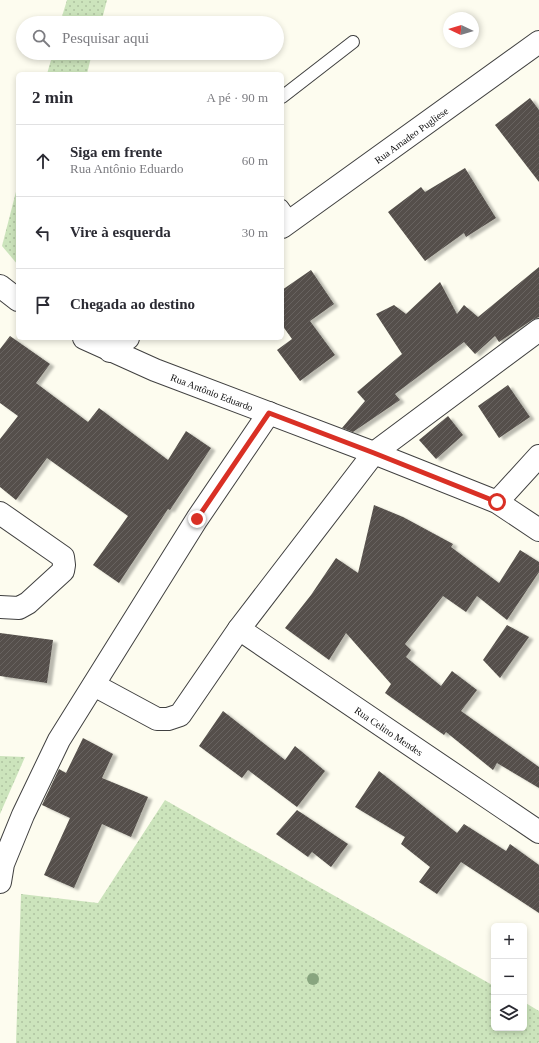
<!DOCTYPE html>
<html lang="pt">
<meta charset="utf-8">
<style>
body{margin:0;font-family:Georgia,serif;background:#f2f2f3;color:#2b2b33}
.controls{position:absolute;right:12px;bottom:12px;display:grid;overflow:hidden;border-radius:6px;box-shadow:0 2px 6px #0003}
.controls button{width:36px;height:36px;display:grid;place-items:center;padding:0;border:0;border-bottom:1px solid #e1e1e2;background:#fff;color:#2b2b33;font:20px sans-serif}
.compass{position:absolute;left:443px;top:12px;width:36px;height:36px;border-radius:50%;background:#fff;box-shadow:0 2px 6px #0003;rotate:274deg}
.stop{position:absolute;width:12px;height:12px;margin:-9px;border:3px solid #d93025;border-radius:50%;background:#fff}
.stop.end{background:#d93025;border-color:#fff;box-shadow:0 1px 4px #0008}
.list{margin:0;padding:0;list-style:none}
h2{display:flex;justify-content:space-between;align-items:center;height:52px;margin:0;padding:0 16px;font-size:17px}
h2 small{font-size:13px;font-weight:400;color:#7c7c81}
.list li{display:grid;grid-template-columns:26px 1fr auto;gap:12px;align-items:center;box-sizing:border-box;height:72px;padding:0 16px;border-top:1px solid #e1e1e2}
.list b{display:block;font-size:15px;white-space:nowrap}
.list p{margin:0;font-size:13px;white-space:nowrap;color:#7c7c81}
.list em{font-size:13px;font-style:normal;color:#7c7c81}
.icon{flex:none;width:22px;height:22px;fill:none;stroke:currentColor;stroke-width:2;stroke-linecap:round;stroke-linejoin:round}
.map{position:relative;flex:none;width:539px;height:1043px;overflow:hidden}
.search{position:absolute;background:#fff;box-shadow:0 2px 6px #0003;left:16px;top:16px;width:268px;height:44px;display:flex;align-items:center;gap:10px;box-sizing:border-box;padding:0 14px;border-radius:22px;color:#7c7c81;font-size:15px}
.panel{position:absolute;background:#fff;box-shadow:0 2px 6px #0003;left:16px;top:72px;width:268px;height:268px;border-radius:6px}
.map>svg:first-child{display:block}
.grass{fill:url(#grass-dots)}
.building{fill:url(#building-hatch);filter:url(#shadow)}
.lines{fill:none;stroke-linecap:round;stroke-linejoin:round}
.lane-casing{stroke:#404040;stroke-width:14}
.street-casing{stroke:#404040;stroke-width:24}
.lane{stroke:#fff;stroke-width:12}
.street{stroke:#fff;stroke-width:22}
.tree{fill:#88a57f}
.route{stroke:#d93025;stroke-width:5}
.labels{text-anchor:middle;stroke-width:4;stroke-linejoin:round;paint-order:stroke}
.street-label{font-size:10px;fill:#0d0d0d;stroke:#fff}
</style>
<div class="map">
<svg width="539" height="1043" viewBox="0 0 539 1043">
<defs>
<pattern id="grass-dots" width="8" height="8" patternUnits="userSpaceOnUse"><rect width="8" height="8" fill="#cce4bc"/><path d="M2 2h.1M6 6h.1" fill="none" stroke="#aec2a0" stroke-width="1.8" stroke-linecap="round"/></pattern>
<pattern id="building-hatch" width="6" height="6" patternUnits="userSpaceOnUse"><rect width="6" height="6" fill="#55504b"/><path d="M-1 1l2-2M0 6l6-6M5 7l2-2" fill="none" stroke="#686460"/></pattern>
<filter id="shadow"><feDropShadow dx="4.5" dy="2.5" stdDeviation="1" flood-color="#0004"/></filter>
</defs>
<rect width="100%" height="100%" fill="#fdfcef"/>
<g class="grass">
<path d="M 67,0 L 107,0 L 101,23 L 60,23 Z"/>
<path d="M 53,53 L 92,53 L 87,74 L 47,74 Z"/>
<path d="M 18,184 L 18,265 L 2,246 Z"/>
<path d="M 0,756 L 25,757 L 0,814 Z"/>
<path d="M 165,800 L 494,986 L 494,1028 L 524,1028 L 524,1002 L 539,1011 L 539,1042 L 538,1043 L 16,1043 L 21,894 L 98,903 Z"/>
</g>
<g class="building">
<path d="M 530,98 L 539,110 L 539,182 L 495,125 Z"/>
<path d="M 465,168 L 496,218 L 466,237 L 464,233 L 425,261 L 388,212 L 421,187 L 425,192 Z"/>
<path d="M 539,267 L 539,317 L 532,320 L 499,342 L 495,336 L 475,354 L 464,342 L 395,394 L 400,400 L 353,432 L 342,428 L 365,401 L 357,392 L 402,354 L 376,314 L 394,305 L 406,314 L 440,282 L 457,314 L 464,305 L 478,317 Z"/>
<path d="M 311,270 L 334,304 L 310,321 L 335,355 L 300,381 L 277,350 L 292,339 L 282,325 L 282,290 Z"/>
<path d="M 10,336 L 50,364 L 36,383 L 88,422 L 99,408 L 168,460 L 186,431 L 211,448 L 170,510 L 168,509 L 119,583 L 93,565 L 128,516 L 47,458 L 16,500 L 0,487 L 0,439 L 18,416 L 0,403 L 0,349 Z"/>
<path d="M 508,385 L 530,417 L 499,438 L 478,406 Z"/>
<path d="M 448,416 L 463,435 L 436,459 L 419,440 Z"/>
<path d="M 374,505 L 403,517 L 453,544 L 451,547 L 499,583 L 520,550 L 539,562 L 539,572 L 507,620 L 477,596 L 466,612 L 443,596 L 405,644 L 411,650 L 406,657 L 441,686 L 452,671 L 477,690 L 461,711 L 539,767 L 539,788 L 497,763 L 493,770 L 446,732 L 444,735 L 385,693 L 391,684 L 346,633 L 329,660 L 285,628 L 311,595 L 336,558 L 358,573 Z"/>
<path d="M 507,625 L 529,637 L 500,678 L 483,660 Z"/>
<path d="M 0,633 L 53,640 L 47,683 L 0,676 Z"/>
<path d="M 223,711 L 285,760 L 295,746 L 325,771 L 297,807 L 248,770 L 242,778 L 199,746 Z"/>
<path d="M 83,738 L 113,754 L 102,778 L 148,797 L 131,837 L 102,824 L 74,888 L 44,875 L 70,818 L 42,805 L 59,769 L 66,773 Z"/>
<path d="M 379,771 L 457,833 L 464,824 L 506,851 L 510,844 L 539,865 L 539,913 L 461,862 L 437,894 L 419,882 L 430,867 L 401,844 L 405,837 L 355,807 Z"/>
<path d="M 297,810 L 348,844 L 331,867 L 312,852 L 308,857 L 276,834 Z"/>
</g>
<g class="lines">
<defs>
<g id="lane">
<path d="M 282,97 L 353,42"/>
<path d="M 282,206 L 292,220"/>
</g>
<g id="street">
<path d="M 282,227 L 539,42"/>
<path d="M 0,286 L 18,300"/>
<path d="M 84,338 L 155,370 L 374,453 L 497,502 L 539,530"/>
<path d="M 110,351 L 128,338"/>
<path d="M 497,502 L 539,456"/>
<path d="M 0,513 L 63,557 L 64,565 L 63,571 L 28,603 L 19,608 L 0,607"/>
<path d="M 239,629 L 539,832"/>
<path d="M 94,685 L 157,719 L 168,719 L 180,715 L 239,629 L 374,453 L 539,330"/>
<path d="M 0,882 L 3,864 L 23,815 L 59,740 L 197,519 L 269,413"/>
</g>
</defs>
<use href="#lane" class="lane-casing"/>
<use href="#street" class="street-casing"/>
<use href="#lane" class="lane"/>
<use href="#street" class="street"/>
</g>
<circle class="tree" cx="313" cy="979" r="6"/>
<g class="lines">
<path class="route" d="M 197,519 L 269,413 L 374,453 L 497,502"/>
</g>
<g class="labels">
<g class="street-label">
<text transform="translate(411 135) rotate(-36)" y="4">Rua Amadeo Pugliese</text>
<text transform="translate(212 392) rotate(21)" y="4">Rua Antônio Eduardo</text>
<text transform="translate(389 731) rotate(34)" y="4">Rua Celino Mendes</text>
</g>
</g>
</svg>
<div class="controls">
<button>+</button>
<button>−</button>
<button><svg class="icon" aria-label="layers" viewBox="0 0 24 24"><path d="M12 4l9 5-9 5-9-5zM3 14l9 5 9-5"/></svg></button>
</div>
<svg class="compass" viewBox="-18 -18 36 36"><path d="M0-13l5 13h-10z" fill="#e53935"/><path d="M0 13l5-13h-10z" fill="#7c7c81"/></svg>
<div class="stop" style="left:497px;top:502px"></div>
<div class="stop end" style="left:197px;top:519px"></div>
<div class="search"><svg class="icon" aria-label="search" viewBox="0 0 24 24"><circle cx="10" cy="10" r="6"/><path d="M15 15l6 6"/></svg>Pesquisar aqui</div>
<section class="panel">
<h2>2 min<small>A pé · 90 m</small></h2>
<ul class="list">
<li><svg class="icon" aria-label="ahead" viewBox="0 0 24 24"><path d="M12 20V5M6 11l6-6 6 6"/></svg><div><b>Siga em frente</b><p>Rua Antônio Eduardo</p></div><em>60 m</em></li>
<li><svg class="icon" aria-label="left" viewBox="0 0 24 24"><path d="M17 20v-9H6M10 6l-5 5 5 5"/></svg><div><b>Vire à esquerda</b></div><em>30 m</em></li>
<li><svg class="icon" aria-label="arrive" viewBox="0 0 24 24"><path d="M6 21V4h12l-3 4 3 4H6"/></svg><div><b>Chegada ao destino</b></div></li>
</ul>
</section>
</div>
